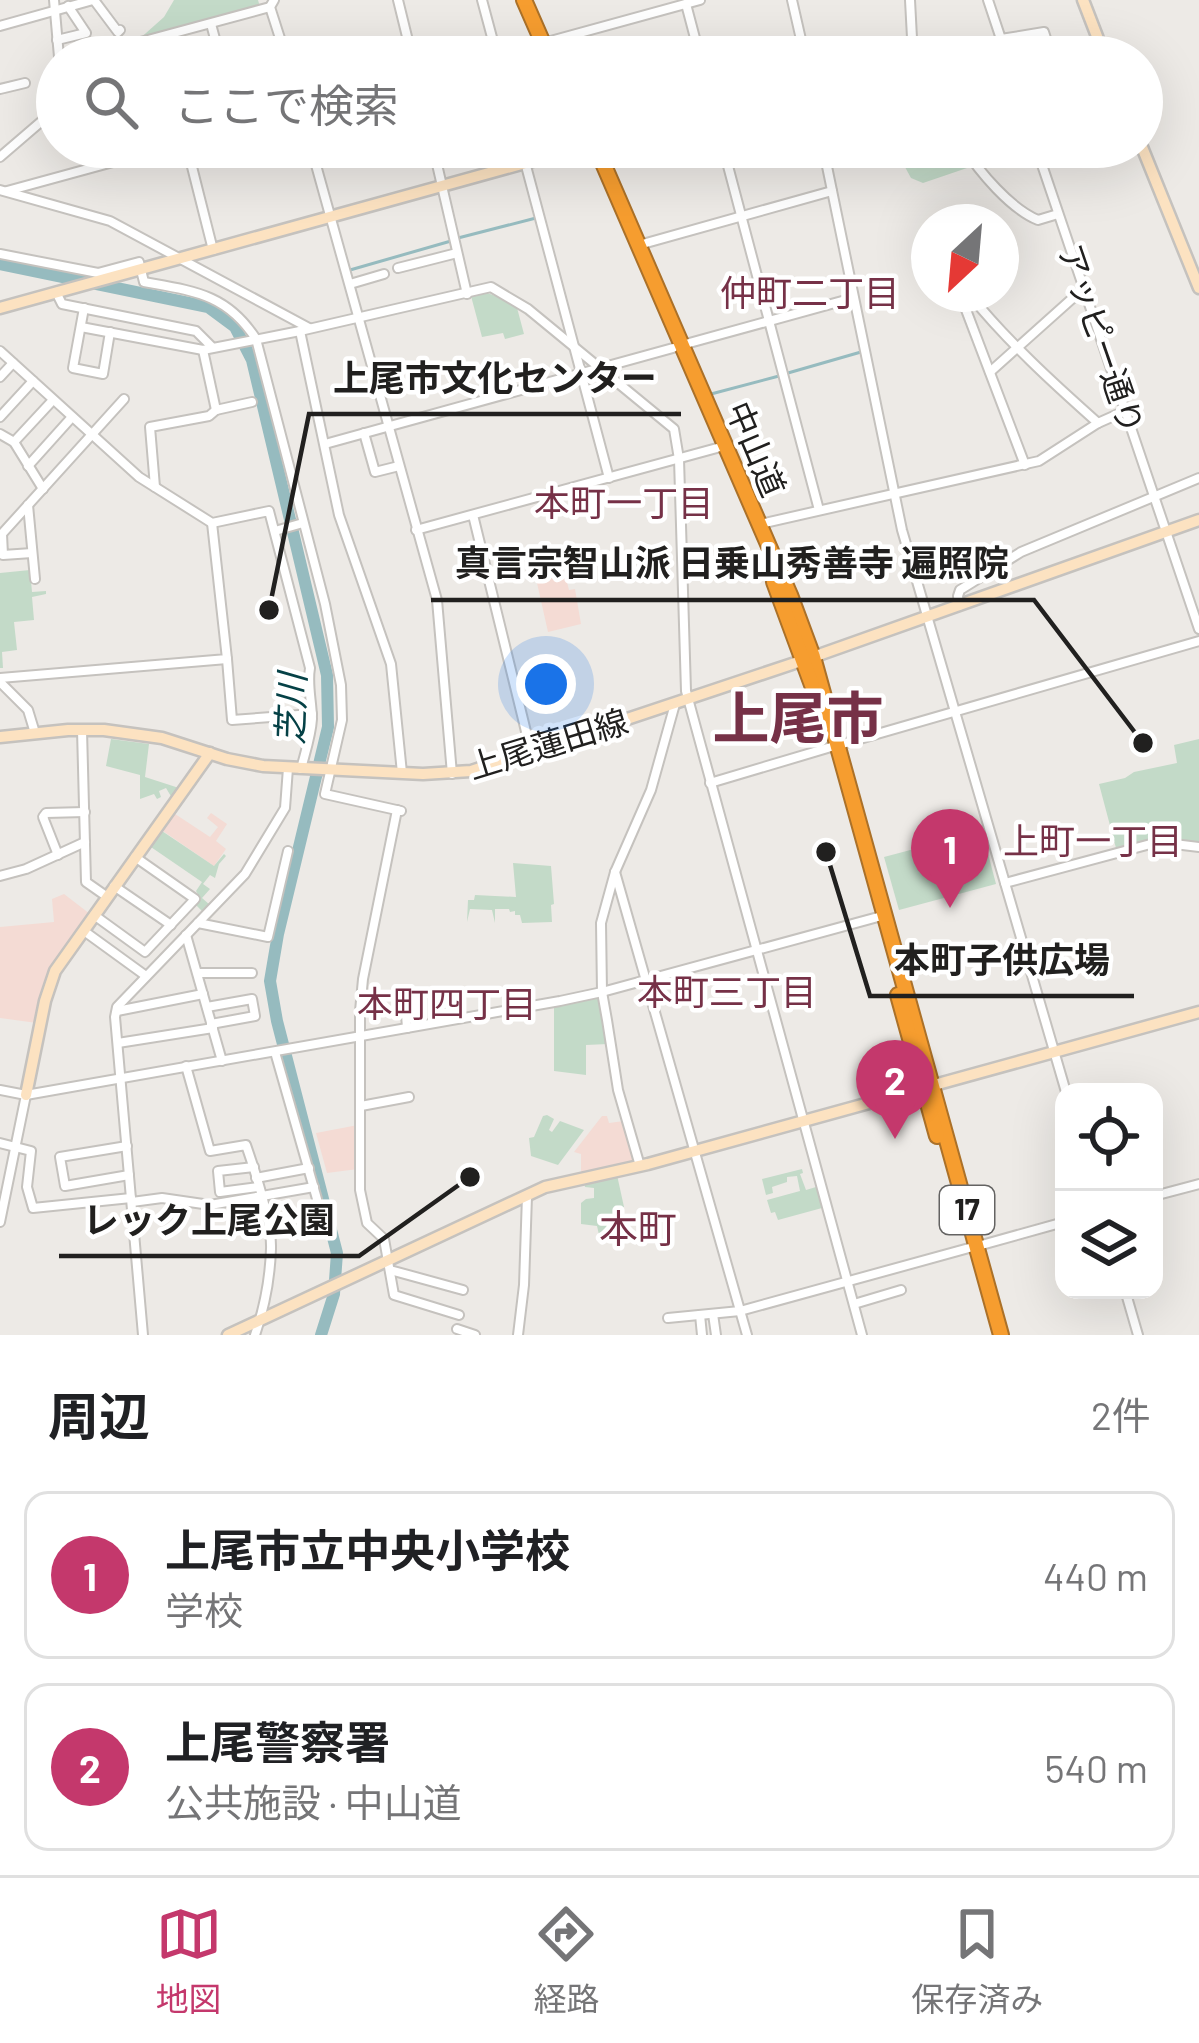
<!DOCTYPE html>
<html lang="ja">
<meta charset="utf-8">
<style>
body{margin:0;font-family:Barlow,"Noto Sans JP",sans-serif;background:#f6f6f6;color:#202124}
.controls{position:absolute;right:36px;bottom:36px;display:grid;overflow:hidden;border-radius:24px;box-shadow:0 12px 48px #0002}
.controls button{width:108px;height:108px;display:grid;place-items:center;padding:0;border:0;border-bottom:3px solid #e0e0e0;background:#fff;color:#202124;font:60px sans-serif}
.compass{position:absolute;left:911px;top:204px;width:108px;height:108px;border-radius:50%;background:#fff;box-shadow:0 12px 48px #0002;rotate:206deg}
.you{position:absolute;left:546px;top:684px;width:42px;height:42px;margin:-30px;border:9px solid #fff;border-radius:50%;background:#1a73e8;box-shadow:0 0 0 18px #1a73e833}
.badge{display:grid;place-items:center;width:78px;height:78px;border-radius:50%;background:#c4386c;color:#fff;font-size:39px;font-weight:700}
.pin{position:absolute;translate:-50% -99px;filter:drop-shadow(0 3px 6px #0008)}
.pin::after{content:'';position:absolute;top:63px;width:42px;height:36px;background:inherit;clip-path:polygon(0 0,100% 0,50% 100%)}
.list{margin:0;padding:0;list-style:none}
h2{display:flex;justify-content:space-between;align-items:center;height:156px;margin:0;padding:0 48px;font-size:51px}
h2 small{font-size:39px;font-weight:400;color:#757577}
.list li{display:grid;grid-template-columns:78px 1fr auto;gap:36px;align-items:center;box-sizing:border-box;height:168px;margin:0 24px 24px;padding:0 24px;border:3px solid #e0e0e0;border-radius:24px}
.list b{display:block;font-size:45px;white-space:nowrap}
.list p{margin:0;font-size:39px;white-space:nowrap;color:#757577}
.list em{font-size:39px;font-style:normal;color:#757577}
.icon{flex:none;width:66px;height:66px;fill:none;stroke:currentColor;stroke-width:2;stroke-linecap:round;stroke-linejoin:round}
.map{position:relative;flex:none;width:1199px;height:1335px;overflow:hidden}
.search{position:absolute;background:#fff;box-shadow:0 12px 48px #0002;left:36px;right:36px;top:36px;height:132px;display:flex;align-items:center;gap:30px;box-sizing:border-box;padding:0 42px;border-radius:66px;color:#757577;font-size:45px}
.sheet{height:540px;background:#fff}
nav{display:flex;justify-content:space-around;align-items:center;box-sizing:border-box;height:168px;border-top:3px solid #e0e0e0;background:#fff;font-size:33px;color:#757577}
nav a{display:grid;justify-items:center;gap:6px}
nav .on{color:#c4386c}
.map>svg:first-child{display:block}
.industrial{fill:#f4dbd4}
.green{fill:#c3dac8}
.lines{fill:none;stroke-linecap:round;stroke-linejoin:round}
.stream{stroke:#96bbbf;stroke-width:3}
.river{stroke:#96bbbf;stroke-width:12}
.street-casing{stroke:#c5c2be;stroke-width:12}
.secondary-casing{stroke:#c5c2be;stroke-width:15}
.highway-casing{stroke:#ab7129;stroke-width:18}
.street{stroke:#fff;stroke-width:8}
.secondary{stroke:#fce2c1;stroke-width:10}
.highway{stroke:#f69d2f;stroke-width:14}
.labels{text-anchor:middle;stroke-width:9;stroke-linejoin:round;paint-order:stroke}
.shield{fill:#fff;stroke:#646362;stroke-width:3}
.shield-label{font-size:30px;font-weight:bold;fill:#21201f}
.street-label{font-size:33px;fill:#21201f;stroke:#fff}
.neighbourhood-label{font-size:36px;fill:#763147;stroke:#fff}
.water-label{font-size:36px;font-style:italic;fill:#054146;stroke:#fff}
.quarter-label{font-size:39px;fill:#763147;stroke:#fff}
.town-label{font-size:57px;font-weight:bold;fill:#763147;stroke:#fff}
.leader{fill:none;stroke:#21201f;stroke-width:4.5}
.callout-dot{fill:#21201f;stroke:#fff;stroke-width:4.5}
.callout-label{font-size:36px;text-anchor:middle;font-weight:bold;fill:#21201f;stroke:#fff;stroke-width:9;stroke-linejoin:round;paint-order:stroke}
</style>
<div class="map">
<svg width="1199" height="1335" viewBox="0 0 1199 1335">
<rect width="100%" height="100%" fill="#edeae6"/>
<g class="industrial">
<path d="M 565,574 L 569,590 L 575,589 L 581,624 L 548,632 L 537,583 Z"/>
<path d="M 172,812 L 210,837 L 218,827 L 207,818 L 211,813 L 227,824 L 216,841 L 226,849 L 214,866 L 160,829 Z"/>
<path d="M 64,894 L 90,914 L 51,971 L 37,1023 L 0,1018 L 0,927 L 54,922 L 52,899 Z"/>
<path d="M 602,1116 L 607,1116 L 609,1123 L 624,1121 L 636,1160 L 635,1163 L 581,1175 L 581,1154 L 574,1152 Z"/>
<path d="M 358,1125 L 358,1169 L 327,1173 L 316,1133 Z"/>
</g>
<g class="green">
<path d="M 174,0 L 258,0 L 260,7 L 137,41 L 164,17 Z"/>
<path d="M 894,147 L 955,147 L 967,168 L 923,183 L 911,178 Z"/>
<path d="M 485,292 L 516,304 L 524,334 L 505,339 L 503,333 L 482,337 L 471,296 Z"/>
<path d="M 30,570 L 32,592 L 46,591 L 46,594 L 32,597 L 34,620 L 14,622 L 17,650 L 2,652 L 3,668 L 0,668 L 0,573 Z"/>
<path d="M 111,739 L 149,744 L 145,777 L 179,788 L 172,798 L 166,788 L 159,791 L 161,797 L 157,799 L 154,794 L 140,799 L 140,775 L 106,766 Z"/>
<path d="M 1199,739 L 1199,844 L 1157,839 L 1116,848 L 1099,784 L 1125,778 L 1134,772 L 1177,763 L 1174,745 Z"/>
<path d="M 159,829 L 214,866 L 224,854 L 226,856 L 219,864 L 215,878 L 210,875 L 203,884 L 210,889 L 202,898 L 210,905 L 203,912 L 196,905 L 201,899 L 196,891 L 202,882 L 148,845 Z"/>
<path d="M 982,831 L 996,884 L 899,910 L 884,857 Z"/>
<path d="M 513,863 L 551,866 L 554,904 L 551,905 L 552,922 L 522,923 L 520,915 L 515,915 L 515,911 L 510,912 L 509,909 L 495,909 L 495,923 L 492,910 L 470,909 L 467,922 L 468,900 L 474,900 L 475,895 L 516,897 Z"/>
<path d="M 597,996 L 600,998 L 608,1044 L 586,1045 L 586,1075 L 554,1071 L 554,1004 Z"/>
<path d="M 547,1115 L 554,1119 L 549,1130 L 552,1132 L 560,1121 L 584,1130 L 558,1165 L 531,1156 L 529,1138 L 534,1137 L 543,1116 Z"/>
<path d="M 802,1169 L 803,1173 L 800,1174 L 806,1190 L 816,1187 L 822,1208 L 778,1220 L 775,1212 L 771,1213 L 767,1200 L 800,1191 L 797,1176 L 787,1177 L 787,1182 L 772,1187 L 773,1193 L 766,1195 L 762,1179 Z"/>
<path d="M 617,1175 L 624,1207 L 618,1209 L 614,1241 L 600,1239 L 597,1226 L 581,1224 L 581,1203 L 586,1199 L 594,1198 L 594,1188 L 585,1187 L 584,1183 Z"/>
</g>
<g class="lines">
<g class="stream">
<path d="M 458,238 L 536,218"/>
<path d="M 350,270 L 451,241"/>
<path d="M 788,373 L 861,352"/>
<path d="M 711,394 L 779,376"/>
</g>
<path class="river" d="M 0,264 L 208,307 L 235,327 L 252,360 L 327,675 L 328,727 L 278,934 L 270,981 L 277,1021 L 337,1253 L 334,1294 L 321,1335"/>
<defs>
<g id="street">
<path d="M 54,0 L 59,57"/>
<path d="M 94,0 L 118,32 L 120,30"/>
<path d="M 274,0 L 270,7 L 286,57"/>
<path d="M 398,0 L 412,57"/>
<path d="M 482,0 L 497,56"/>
<path d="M 792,0 L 805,57"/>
<path d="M 910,0 L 913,57"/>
<path d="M 988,0 L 1007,57"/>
<path d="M 686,4 L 700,57"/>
<path d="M 211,24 L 220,57"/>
<path d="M 0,26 L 93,0"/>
<path d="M 157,38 L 162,57"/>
<path d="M 1001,39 L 1044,32 L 1052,57"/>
<path d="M 57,40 L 86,33 L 68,6"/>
<path d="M 115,57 L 133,44 L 270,7"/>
<path d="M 225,57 L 281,43"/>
<path d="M 492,57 L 700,0"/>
<path d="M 0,89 L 25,83"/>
<path d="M 187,147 L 213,250"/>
<path d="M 311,147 L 437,600 L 452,774"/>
<path d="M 433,147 L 467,294"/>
<path d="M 521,147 L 609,478"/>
<path d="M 723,147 L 819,510"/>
<path d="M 823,147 L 902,530 L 1066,1092"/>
<path d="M 964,147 C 979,172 1011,209 1038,220 L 1058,214"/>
<path d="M 1036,147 L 1199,629"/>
<path d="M 0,157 L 57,108"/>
<path d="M 0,190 L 110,221 L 309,328"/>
<path d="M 7,191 L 168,147"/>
<path d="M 639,245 L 832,191"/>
<path d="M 0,254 L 98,273 L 139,262 L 144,282 C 194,291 227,294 256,339 L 325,604 L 341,685 L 342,720 L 325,794 L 401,811"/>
<path d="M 398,268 L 457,253"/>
<path d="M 350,284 L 384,274"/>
<path d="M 56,292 L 62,304 L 196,331 L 212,347"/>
<path d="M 960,294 L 1025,465"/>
<path d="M 969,294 C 1007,341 1053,383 1098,423"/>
<path d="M 84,308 L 73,368 L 103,374 L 110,332"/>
<path d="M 81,327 L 203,350 L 300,331 L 491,287 L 528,309 L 674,429 L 679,459 L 686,691 L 862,1335"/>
<path d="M 300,331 L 339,515 L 391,664 L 402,773"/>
<path d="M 682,345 L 853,298"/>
<path d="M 203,350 L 216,410"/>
<path d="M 0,351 L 139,477 L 212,523 L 269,511 L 310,668 C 307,685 312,702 312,719 C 311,736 305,753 301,769"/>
<path d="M 990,372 L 1084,288"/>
<path d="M 0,377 L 13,363"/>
<path d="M 0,417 L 33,381"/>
<path d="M 364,433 L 375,472 L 399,466"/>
<path d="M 0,434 L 14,442 L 43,489"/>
<path d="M 14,442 L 53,400"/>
<path d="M 325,444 L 673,348"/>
<path d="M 28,466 L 72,417"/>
<path d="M 155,487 L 150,427 L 209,416 L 216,410 L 252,402"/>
<path d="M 28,505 L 35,579"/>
<path d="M 473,515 L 531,752"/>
<path d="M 760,524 L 1039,461 L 1098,423 L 1125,411"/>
<path d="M 416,530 L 717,448"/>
<path d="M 275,531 L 303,523"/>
<path d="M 2,534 L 3,555 L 32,553"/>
<path d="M 0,536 L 124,399"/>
<path d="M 959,606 L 958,596 L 960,590 L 1021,552 L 1199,478"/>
<path d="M 227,659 L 232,720 L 312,714"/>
<path d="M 0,678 L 227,659 L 212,523"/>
<path d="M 0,682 L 28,710 L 35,733"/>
<path d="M 82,730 L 86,882 L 106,896"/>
<path d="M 839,745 L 1199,641"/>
<path d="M 710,783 L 831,747"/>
<path d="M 397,810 L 363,979 L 360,1011 L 360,1190 L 367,1223 L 384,1239 L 394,1295 L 459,1315"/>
<path d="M 58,855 L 43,817 L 46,813 L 85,812"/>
<path d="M 615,872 L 747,1335"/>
<path d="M 0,876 L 26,869 L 85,842"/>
<path d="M 1005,883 L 1158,842 L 1199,847"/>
<path d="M 114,886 L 171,925"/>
<path d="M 94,915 L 145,952 L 195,899 L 135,857"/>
<path d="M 198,923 L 268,937 L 288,851"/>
<path d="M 84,931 L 146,976"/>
<path d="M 186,935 L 222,1061"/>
<path d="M 198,973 L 252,973"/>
<path d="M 405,1001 L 407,1028"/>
<path d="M 207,1007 L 252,999 L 255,1016 L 211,1024"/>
<path d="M 117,1011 L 203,994"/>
<path d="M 118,1043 L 213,1028"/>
<path d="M 275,1052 L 317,1199"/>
<path d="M 186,1066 L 210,1151 L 246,1145 C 255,1171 272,1223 271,1249 C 270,1277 264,1309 255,1335"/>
<path d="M 0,1090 L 26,1095 L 560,1001 L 602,992 L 878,917"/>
<path d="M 361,1106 L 409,1097"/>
<path d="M 0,1143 L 31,1151 L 27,1187 L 33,1208 L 131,1198"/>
<path d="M 127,1146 L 60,1157 L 65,1186 L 129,1175"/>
<path d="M 640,1166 L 618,1090 L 607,1020 L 602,992 L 601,923 L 615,872 L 651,790 L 675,704"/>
<path d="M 254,1167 L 218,1171 L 220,1192 L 258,1187"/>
<path d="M 256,1178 L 309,1168"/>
<path d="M 1154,1196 L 1199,1184"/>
<path d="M 132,1202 L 162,1198 L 210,1205 L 314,1187"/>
<path d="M 0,1222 L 26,1095"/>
<path d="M 978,1246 L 1064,1222"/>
<path d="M 390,1270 L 463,1290"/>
<path d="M 1125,1290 L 1138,1335"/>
<path d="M 854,1304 L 901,1290"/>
<path d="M 713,1314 L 716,1335"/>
<path d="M 700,1315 L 702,1335"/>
<path d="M 668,1318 L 740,1311 L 969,1248"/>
<path d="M 457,1329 L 475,1335"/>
<path d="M 143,1335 L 115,1017 L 117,1007 L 245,874 L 285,808 L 288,768"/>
<path d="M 518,1335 L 524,1285 L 527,1196"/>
</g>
<g id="secondary">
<path d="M 1083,0 L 1105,57"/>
<path d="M 1142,147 L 1199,288"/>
<path d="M 0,308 L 583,147"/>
<path d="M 0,737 L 68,730 L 104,730 L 162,738 L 227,759 L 263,766 L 423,774 L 471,771 L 813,657 L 1199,520"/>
<path d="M 26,1095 L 45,1001 L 55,971 L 210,753"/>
<path d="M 228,1335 L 545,1187 L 648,1164 L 1199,1012"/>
</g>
<g id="highway">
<path d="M 524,0 L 549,57"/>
<path d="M 596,147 L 790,595 L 813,657 L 1001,1335"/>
<path d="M 774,582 L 812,685"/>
<path d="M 898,995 L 937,1136"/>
</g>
</defs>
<use href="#street" class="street-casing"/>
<use href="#secondary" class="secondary-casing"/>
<use href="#highway" class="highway-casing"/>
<use href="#street" class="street"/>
<use href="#secondary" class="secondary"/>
<use href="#highway" class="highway"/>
</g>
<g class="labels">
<rect class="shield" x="940" y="1186" width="54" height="48" rx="9"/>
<g class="shield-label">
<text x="967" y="1220">17</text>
</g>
<g class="street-label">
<text transform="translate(1101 339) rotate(71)" y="12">アッピー通り</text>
<text transform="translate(756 449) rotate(67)" y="12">中山道</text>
<text transform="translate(548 744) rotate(-17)" y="12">上尾蓮田線</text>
</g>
<g class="neighbourhood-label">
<text x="810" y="306">仲町二丁目</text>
<text x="624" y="516">本町一丁目</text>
<text x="1093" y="854">上町一丁目</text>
<text x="727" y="1005">本町三丁目</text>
<text x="447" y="1017">本町四丁目</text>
</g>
<g class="water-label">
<text transform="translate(291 709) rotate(-88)" y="13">芝川</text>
</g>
<g class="quarter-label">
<text x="638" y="1243">本町</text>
</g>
<g class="town-label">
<text x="798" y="739">上尾市</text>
</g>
</g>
<path class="leader" d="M269 610L309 414H681M1143 743L1034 600H431M826 852L870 996H1134M470 1177L359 1256H59"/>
<g class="callout-dot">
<circle cx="269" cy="610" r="12"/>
<circle cx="1143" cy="743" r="12"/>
<circle cx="826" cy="852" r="12"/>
<circle cx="470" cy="1177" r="12"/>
</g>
<g class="callout-label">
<text x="495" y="391">上尾市文化センター</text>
<text x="732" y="576">真言宗智山派 日乗山秀善寺 遍照院</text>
<text x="1002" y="973">本町子供広場</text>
<text x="209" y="1233">レック上尾公園</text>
</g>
</svg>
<div class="controls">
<button><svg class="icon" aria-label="locate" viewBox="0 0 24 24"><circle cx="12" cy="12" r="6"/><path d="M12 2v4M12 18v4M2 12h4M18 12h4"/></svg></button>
<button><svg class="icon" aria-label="layers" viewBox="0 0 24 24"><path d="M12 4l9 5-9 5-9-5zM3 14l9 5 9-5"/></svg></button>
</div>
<svg class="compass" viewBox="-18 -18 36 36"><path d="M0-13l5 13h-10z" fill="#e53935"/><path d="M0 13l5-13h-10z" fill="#757577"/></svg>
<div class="you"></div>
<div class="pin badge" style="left:950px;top:908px">1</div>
<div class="pin badge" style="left:895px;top:1139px">2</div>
<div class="search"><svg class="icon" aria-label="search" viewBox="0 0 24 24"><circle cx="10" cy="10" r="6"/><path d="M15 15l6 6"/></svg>ここで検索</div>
</div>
<section class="sheet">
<h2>周辺<small>2件</small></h2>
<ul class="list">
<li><span class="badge">1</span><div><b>上尾市立中央小学校</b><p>学校</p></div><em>440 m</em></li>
<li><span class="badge">2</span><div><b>上尾警察署</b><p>公共施設 · 中山道</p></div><em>540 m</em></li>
</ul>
</section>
<nav>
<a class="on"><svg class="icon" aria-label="map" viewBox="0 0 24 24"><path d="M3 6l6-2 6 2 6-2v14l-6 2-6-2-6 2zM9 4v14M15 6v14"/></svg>地図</a>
<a><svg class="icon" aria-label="directions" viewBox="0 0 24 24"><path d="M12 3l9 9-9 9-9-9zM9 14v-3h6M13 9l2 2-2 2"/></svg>経路</a>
<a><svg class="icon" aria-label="saved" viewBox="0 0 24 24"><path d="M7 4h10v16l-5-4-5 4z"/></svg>保存済み</a>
</nav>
